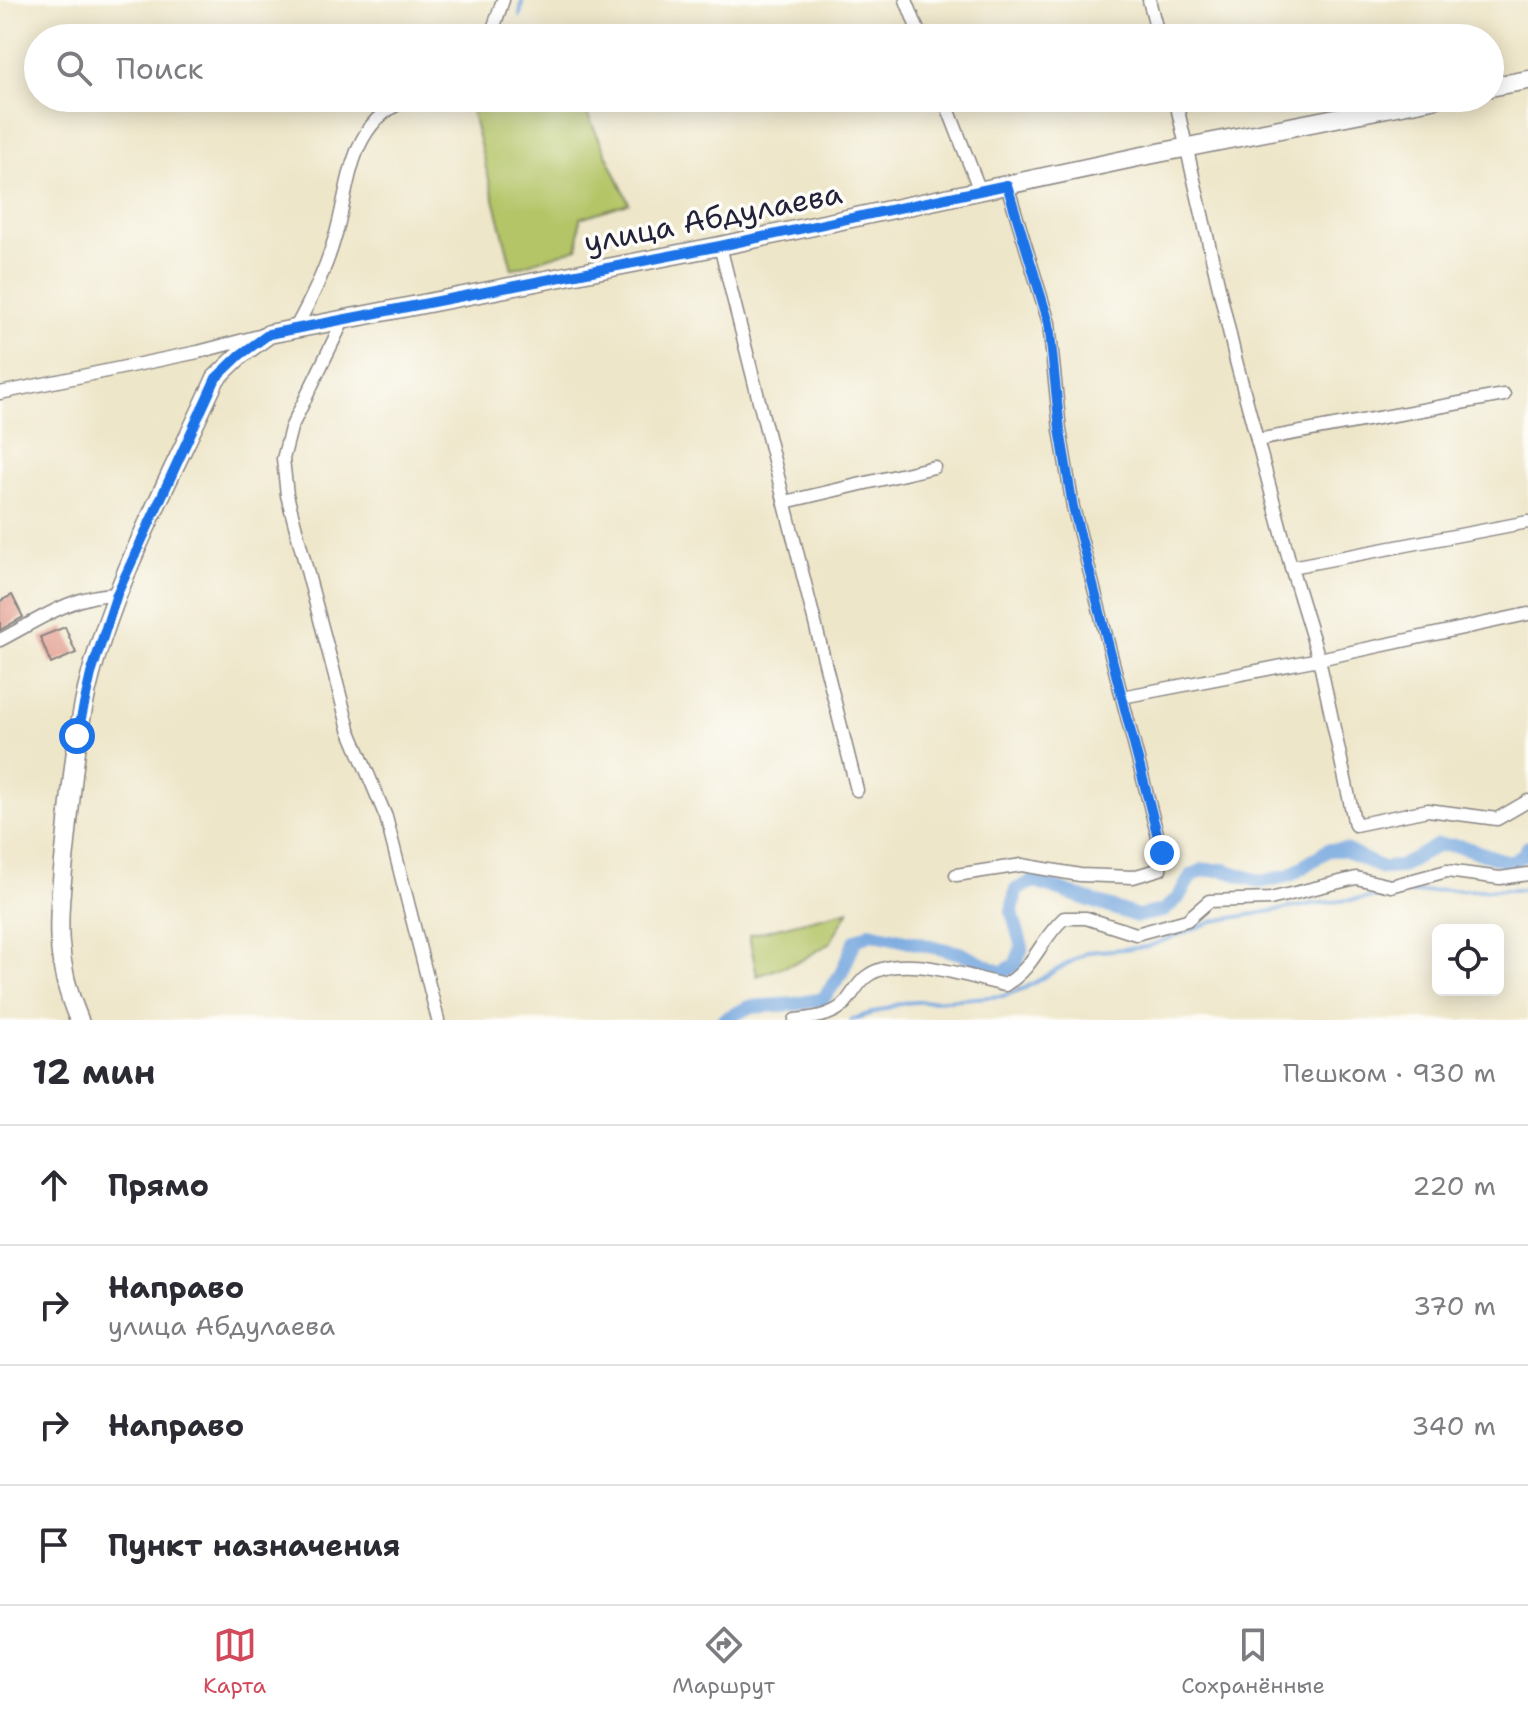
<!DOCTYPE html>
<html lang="ru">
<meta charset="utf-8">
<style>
body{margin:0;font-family:"Shantell Sans",sans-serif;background:#f7f7f7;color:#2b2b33}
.controls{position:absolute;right:24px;bottom:24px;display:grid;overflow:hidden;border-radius:12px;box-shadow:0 4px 20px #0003}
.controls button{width:72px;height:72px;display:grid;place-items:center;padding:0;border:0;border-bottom:2px solid #e1e1e2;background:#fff;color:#2b2b33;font:40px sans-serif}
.stop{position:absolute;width:24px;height:24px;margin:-18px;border:6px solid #1a73e8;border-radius:50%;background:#fff}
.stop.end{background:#1a73e8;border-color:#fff;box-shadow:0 2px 8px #0008}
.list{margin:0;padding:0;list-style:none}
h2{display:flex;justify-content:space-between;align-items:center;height:104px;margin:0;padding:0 32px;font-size:34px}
h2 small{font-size:26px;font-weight:400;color:#7c7c81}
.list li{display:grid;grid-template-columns:52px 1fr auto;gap:24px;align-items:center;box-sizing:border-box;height:120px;padding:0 32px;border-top:2px solid #e1e1e2}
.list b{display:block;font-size:30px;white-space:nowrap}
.list p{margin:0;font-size:26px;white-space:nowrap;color:#7c7c81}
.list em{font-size:26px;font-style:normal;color:#7c7c81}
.icon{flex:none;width:44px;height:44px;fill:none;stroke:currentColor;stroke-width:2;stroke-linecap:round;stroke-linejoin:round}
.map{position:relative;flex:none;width:1528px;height:1020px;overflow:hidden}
.search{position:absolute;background:#fff;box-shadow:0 4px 20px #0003;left:24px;right:24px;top:24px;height:88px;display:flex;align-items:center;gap:20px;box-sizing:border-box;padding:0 28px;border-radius:44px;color:#7c7c81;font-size:30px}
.sheet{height:584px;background:#fff}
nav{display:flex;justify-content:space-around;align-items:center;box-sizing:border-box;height:112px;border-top:2px solid #e1e1e2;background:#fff;font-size:22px;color:#7c7c81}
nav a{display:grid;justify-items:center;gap:4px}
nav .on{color:#d1495b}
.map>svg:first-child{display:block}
.green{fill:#b4c568;stroke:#6b7452;stroke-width:2}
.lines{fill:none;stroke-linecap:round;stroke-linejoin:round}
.stream{stroke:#72a5de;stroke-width:4}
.canal{stroke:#72a5de;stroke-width:14}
.building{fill:#df8d7e}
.street-casing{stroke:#888482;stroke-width:15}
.secondary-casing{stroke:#888482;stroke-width:21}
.street{stroke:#fff;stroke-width:12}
.secondary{stroke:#fff;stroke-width:18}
.route{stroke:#1a73e8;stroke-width:10}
.labels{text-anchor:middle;stroke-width:7;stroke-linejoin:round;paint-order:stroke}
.street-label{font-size:30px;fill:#22223b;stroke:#fdfcf7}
</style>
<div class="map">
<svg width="1528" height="1020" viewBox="0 0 1528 1020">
<rect width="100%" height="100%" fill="#fdfcf7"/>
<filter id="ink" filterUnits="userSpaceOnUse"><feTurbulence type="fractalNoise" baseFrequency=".0125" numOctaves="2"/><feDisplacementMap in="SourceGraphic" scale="16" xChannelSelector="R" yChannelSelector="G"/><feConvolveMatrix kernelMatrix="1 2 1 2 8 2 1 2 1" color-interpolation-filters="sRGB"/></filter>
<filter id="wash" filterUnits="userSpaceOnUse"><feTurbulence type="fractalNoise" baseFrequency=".006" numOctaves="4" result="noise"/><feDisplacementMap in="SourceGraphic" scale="32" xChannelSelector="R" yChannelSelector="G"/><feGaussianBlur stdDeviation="1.8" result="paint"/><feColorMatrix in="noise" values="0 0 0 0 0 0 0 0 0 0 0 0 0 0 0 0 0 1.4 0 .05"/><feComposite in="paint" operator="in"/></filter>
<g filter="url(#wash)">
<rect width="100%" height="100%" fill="#eee6c9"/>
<g class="green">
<path d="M 468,98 L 580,98 L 629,203 L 580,218 L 578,248 L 512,269 Z"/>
<path d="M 849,910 L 830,943 L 800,961 L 757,976 L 749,935 Z"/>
</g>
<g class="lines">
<g class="stream">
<path d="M 520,16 L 522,0"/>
<path d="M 851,1020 L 902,1003 L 1003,996 L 1025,988 L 1088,952 L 1147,947 L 1214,921 L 1313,904 L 1442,890 L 1528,890"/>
</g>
<path class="canal" d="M 723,1020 L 749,1007 L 796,1004 L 823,999 L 841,974 L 855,941 L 870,933 L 960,953 L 1001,973 L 1016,964 L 1022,947 L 1012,912 L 1016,890 L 1033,881 L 1137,916 L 1163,911 L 1178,898 L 1191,876 L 1203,870 L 1224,870 L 1261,882 L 1291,875 L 1328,850 L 1345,850 L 1382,868 L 1400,867 L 1438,845 L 1460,846 L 1511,863 L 1524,854 L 1528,847"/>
</g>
<g id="blocks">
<g class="building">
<path d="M 12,595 L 23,617 L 0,630 L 0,601 Z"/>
<path d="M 65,627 L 76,653 L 51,664 L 40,637 Z"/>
</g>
</g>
</g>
<g filter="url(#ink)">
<use href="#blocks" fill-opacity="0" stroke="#888482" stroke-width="2"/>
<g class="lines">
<defs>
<g id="street">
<path d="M 906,0 L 921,38"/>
<path d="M 1149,0 L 1159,38"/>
<path d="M 490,38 L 503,0"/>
<path d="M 944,98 L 980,191"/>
<path d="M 1175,98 L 1236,361 L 1291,567 L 1319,659 L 1355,825 L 1428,810 L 1497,819 L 1528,801"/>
<path d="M 720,246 L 857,790"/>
<path d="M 344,319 L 291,428 L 283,459 L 287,495 L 349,729 L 386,817 L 438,1020"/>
<path d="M 295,329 C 311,300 326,269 335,237 C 351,183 348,119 412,98"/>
<path d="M 0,393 L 198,352 L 259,336"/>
<path d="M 1257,440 L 1504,395"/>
<path d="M 785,502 L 934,467"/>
<path d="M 1291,567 L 1528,522"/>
<path d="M 0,640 C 37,621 74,594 117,594"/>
<path d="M 1122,697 L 1319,659 L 1528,614"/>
<path d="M 956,875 L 1022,865 L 1080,875 L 1133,877 L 1160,869 L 1162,853 L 1073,507 L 1060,430 L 1049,323 L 1007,185"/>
<path d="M 795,1020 C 811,1018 828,1017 842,1006 C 851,998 856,985 866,977 C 899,951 967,977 1005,985 C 1035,967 1039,941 1064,918 L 1086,918 L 1136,934 L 1187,920 L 1209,901 L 1270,899 L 1356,878 L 1391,886 L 1447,871 L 1500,878 L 1528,874"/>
</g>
<g id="secondary">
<path d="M 1490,87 L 1528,80"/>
<path d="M 79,1020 C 51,955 59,910 66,842 C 72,785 76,729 91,674 C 119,571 172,475 216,378 L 240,355 L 269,334 L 720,246 L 1138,157 L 1437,98"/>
</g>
</defs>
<use href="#street" class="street-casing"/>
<use href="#secondary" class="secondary-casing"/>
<use href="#street" class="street"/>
<use href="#secondary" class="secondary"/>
</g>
</g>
<g class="lines" filter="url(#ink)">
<path class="route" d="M 77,736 L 91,674 L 117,594 L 216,378 L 240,355 L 269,334 L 720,246 L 1007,185 L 1049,323 L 1060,430 L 1073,507 L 1162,853"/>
</g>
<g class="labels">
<g class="street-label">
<text transform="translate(713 218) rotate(-11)" y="10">улица Абдулаева</text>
</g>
</g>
</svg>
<div class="controls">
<button><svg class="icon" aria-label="locate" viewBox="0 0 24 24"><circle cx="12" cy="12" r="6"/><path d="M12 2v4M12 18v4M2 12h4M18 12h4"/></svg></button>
</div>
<div class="stop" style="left:77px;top:736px"></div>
<div class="stop end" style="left:1162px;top:853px"></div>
<div class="search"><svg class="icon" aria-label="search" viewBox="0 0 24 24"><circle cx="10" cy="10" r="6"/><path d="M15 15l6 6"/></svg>Поиск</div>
</div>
<section class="sheet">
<h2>12 мин<small>Пешком · 930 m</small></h2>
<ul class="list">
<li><svg class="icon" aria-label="ahead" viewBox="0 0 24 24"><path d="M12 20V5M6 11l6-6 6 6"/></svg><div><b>Прямо</b></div><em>220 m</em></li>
<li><svg class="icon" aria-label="right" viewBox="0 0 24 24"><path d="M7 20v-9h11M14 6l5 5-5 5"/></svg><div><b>Направо</b><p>улица Абдулаева</p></div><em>370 m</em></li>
<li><svg class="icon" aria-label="right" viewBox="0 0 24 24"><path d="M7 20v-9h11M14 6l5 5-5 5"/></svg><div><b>Направо</b></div><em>340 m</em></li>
<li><svg class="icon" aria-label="arrive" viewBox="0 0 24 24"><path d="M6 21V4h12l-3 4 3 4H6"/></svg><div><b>Пункт назначения</b></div></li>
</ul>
</section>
<nav>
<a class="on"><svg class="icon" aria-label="map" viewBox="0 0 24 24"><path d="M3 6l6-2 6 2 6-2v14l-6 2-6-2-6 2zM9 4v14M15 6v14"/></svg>Карта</a>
<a><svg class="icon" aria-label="directions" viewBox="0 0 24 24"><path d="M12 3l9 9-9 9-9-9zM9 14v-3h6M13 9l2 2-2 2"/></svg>Маршрут</a>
<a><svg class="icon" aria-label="saved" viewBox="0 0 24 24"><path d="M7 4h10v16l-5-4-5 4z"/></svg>Сохранённые</a>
</nav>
